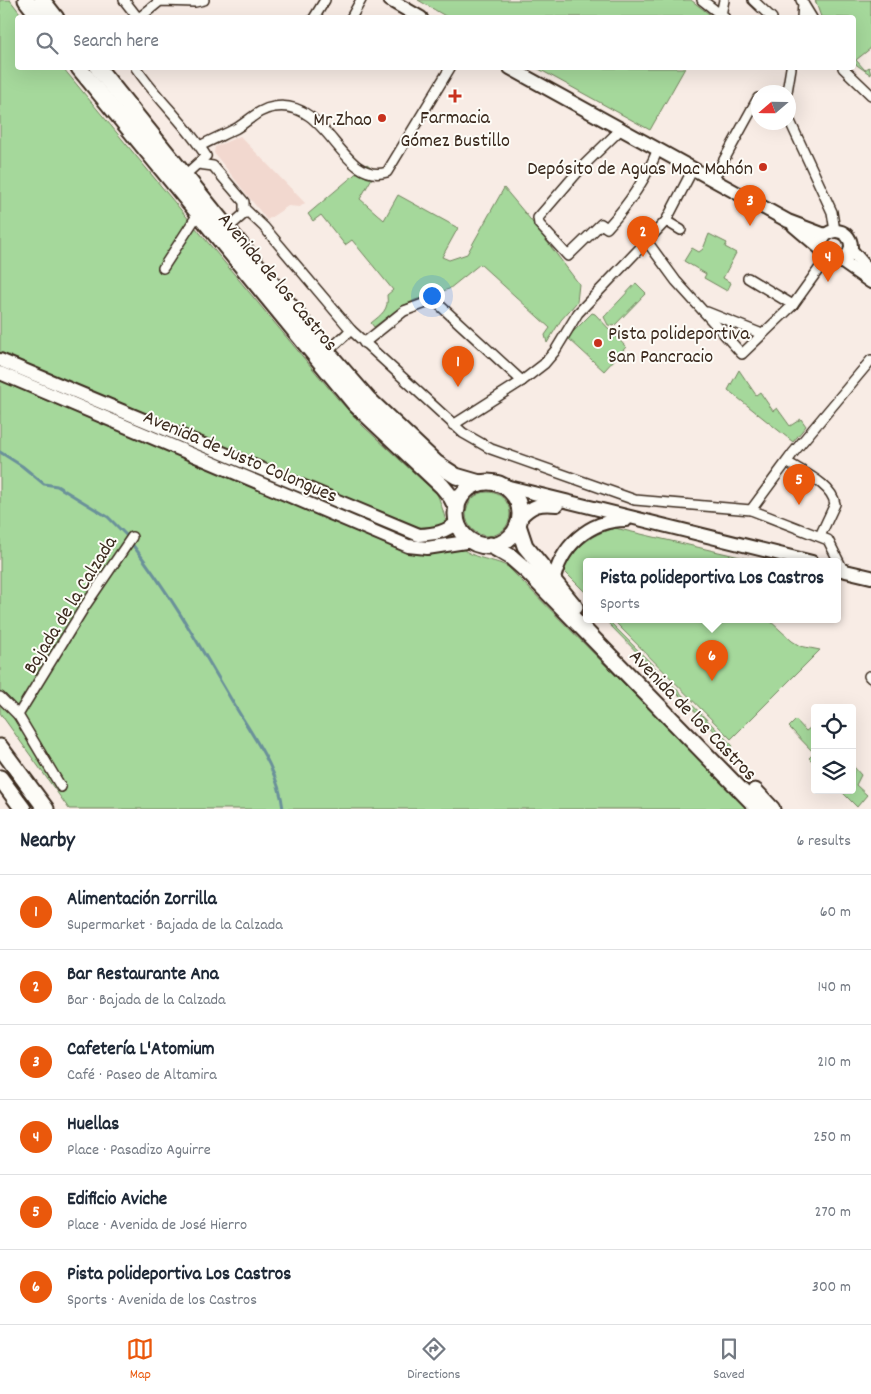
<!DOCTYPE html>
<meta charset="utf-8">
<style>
body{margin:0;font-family:Dekko,sans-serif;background:#f2f2f3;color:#1f2937}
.controls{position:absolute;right:15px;bottom:15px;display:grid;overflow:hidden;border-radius:5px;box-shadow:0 5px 20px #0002}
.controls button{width:45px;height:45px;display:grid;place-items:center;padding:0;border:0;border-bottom:1px solid #e0e1e3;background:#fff;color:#1f2937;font:25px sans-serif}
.compass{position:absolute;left:751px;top:85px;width:45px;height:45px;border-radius:50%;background:#fff;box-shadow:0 5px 20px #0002;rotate:250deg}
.you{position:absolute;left:431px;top:295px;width:18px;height:18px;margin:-12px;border:4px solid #fff;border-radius:50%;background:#1a73e8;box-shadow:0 0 0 8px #1a73e833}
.badge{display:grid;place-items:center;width:32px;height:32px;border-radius:50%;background:#ea580c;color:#fff;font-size:16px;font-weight:700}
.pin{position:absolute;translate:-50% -41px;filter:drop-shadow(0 1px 2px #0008)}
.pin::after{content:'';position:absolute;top:26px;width:18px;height:15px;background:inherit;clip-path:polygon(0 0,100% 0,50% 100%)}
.popup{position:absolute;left:583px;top:558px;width:258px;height:65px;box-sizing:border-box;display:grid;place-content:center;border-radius:5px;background:#fff;filter:drop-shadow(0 1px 4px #0005);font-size:16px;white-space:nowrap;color:#747a83}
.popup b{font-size:19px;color:#1f2937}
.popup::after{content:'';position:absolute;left:50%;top:100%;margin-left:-10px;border:10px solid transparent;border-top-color:#fff}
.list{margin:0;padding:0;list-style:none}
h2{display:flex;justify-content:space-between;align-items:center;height:65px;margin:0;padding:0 20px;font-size:21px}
h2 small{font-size:16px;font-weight:400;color:#747a83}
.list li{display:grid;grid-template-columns:32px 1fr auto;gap:15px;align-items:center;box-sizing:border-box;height:75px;padding:0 20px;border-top:1px solid #e0e1e3}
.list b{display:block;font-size:19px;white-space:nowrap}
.list p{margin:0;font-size:16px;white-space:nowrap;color:#747a83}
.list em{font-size:16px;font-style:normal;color:#747a83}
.icon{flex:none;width:28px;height:28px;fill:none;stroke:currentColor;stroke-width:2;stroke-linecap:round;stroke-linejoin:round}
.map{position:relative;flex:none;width:871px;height:809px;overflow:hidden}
.search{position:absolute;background:#fff;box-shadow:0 5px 20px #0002;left:15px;right:15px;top:15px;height:55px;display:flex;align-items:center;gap:12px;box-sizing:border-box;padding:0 18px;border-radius:5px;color:#747a83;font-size:19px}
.sheet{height:515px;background:#fff}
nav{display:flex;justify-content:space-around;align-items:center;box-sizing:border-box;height:70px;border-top:1px solid #e0e1e3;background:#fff;font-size:14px;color:#747a83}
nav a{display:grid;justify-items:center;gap:2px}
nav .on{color:#ea580c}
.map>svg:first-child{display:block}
.built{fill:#f2d8cf}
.green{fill:#a5d89b;stroke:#70815c}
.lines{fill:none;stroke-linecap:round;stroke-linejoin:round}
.stream{stroke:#6b919a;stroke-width:3}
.minor-casing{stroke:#3b2a1e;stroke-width:12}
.secondary-casing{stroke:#3b2a1e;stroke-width:16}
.primary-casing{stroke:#3b2a1e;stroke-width:19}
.minor{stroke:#fdfcf7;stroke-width:9}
.secondary{stroke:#fdfcf7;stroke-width:12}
.primary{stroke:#fdfcf7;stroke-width:15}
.poi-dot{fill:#c8321e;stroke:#fdfcf7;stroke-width:2}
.labels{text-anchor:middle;stroke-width:4;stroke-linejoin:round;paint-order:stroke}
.poi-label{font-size:20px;fill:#3b2a1e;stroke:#fdfcf7;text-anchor:end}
.street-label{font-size:20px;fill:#3b2a1e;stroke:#fdfcf7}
</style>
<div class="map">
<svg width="871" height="809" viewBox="0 0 871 809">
<rect width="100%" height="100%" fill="#f8ece5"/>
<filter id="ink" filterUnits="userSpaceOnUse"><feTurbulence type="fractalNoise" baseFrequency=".02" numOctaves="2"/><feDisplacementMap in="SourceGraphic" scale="10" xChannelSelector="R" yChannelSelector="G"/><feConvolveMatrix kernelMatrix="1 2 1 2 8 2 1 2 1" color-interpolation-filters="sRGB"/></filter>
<g filter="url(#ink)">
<path class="built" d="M 240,136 L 305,203 L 300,207 L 288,206 L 267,220 L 214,153 L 215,147 Z"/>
<g class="green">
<path d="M 0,0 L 10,0 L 23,17 L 18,18 L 18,68 L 63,68 L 337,398 L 363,426 L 437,494 C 447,515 445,542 471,554 C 483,560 496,560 508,567 L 748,809 L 69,809 L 0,713 Z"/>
<path d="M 418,0 L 691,0 L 713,17 L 447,17 Z"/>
<path d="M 815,0 L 871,0 L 871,48 L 856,60 L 865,70 L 869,67 L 871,75 L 854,63 L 854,18 L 821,17 Z"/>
<path d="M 537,68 L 685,68 L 650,130 Z"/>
<path d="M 367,164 L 376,171 L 360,199 L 384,220 L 398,195 L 458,228 L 442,257 L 449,260 L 467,254 L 504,188 L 530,219 L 579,284 L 577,302 L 561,320 L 547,343 L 545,335 L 550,328 L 480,264 L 449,289 L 415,300 L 399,308 L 374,327 L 371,323 C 382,314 389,310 387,295 L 393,290 L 352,240 L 345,245 L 321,215 L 313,221 L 308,214 Z"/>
<path d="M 709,234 L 727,243 L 725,247 L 736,253 L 723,278 L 731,283 L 727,291 L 704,278 L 706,274 L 684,261 L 692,248 L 699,252 L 703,249 Z"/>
<path d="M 636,283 L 646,293 L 614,326 L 608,325 L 604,317 Z"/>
<path d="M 592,313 L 595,314 L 626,347 L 604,371 L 569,339 L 569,336 Z"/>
<path d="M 739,370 L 756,395 L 760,392 L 773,411 L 777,408 L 790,426 L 801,419 L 806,426 L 793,442 L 728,390 Z"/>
<circle cx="488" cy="514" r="22"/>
<path d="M 615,528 L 753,560 L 753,562 L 587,562 L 587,594 L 563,570 C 576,547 589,535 615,528 Z"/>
<path d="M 605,620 L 608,620 L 733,746 L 731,748 Z"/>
<path d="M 613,620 L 769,620 L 792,641 L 800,646 L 820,650 L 731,739 Z"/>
<path d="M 796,720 L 806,731 L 810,728 L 815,733 L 815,764 L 809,758 L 814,753 L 789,727 Z"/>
<path d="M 854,767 L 861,775 L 856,785 L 867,795 L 857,807 L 840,790 L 852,790 Z"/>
</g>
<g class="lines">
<g class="stream">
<path d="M 0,452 L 22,466 L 44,484 L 57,486 L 108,517 L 127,536"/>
<path d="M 132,544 C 171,595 202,650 235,706 C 254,738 279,771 283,809"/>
</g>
<defs>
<g id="minor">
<path d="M 124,0 L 138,18"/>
<path d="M 702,0 L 725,18"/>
<path d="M 753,0 L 772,18"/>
<path d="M 801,0 L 812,18"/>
<path d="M 721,15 L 724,0"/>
<path d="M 139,18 L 160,1 L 195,2 L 204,0"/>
<path d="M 314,18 L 325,0"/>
<path d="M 351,18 L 361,0"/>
<path d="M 802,18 L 803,3"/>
<path d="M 136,68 C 157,99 186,124 206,156 L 184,176"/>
<path d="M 843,68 L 871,95"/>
<path d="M 787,92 L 791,68"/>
<path d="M 788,117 L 832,212 L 835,231"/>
<path d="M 622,128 L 582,167 L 538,218 L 539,224 L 568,256 L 601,224 L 607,228 C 629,204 646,179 658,149"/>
<path d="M 200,146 C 211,140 223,135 235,129 C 248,122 258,109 274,107 C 329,98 341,186 387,172 L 450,68"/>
<path d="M 198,164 L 213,166 L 244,202 L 244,214 L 227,229"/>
<path d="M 713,180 L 758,98"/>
<path d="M 245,209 L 264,227 L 351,330 L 463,433 L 491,449 L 635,500 L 751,510 L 828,540 L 843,570"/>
<path d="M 666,221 L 681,230"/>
<path d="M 646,240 L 676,281 L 742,354 L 793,305 L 826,259"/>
<path d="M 163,268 L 198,214"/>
<path d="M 748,278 L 793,305"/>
<path d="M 707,312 L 762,334"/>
<path d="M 364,343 L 404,311 L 434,300 L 522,381"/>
<path d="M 327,352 L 351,330"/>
<path d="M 453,425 L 522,381 L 544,364 L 555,351 L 578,313 L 666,221 L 693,169"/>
<path d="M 787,462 C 802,472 832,484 835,504 L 820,536"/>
<path d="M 751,510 L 793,453 L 871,360"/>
<path d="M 869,676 L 871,678"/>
<path d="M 0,697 L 18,715 L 61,787"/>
<path d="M 18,715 L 85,606 L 132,537"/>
</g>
<g id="secondary">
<path d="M 390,0 L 421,18"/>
<path d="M 510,68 L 788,221 L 825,235"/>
<path d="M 794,226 L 821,249"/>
<circle cx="836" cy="246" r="15"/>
<path d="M 851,250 L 871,273"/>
<path d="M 841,261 L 871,282"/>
<path d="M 0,360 L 419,535 C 436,534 445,532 458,522"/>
<path d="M 0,373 L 408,546 L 427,548 L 472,541"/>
<path d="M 505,486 L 812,562"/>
<path d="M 520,518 C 532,505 540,503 557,505"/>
<path d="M 837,569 L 871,577"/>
<path d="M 553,583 C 560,547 588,520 626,520"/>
</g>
<g id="primary">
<path d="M 26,0 L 40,18"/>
<path d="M 42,0 L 56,18"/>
<path d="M 79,68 L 355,404 L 442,486 L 451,497 L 457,509"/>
<path d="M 98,68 L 327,352 L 368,399 L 436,463 L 456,476 L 480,483"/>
<circle cx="488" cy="514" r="32"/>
<path d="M 518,525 L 525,546 L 575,607"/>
<path d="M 490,545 L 511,557 L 527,571 L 759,809"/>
<path d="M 0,747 L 46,809"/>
<path d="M 0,778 L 23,809"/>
<path d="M 755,791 L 772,809"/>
</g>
</defs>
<use href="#minor" class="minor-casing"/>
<use href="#secondary" class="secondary-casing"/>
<use href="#primary" class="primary-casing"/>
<use href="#minor" class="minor"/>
<use href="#secondary" class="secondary"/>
<use href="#primary" class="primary"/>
</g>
</g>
<g class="poi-dot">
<path d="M452.5 88.5h5v5h5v5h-5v5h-5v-5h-5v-5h5z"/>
<circle cx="382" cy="118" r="5"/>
<circle cx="763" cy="167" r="5"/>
<circle cx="598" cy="343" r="5"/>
</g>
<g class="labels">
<g class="poi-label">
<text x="455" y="123" text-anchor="middle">Farmacia<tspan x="455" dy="23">Gómez Bustillo</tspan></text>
<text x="372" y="125">Mr.Zhao</text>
<text x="753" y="174">Depósito de Aguas Mac Mahón</text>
<text x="608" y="339" text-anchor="start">Pista polideportiva<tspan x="608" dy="23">San Pancracio</tspan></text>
</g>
<g class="street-label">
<text transform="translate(279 281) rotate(50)" y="7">Avenida de los Castros</text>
<text transform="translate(241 455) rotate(23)" y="7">Avenida de Justo Colongues</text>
<text transform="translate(69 604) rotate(-58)" y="7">Bajada de la Calzada</text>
<text transform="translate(694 714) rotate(46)" y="7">Avenida de los Castros</text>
</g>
</g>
</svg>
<div class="controls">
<button><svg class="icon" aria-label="locate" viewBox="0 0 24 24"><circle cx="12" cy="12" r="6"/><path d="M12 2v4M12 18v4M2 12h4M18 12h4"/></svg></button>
<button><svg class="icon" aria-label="layers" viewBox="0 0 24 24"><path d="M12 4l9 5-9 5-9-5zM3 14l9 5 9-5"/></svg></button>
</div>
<svg class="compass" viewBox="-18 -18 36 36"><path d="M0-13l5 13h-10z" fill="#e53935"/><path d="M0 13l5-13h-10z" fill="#747a83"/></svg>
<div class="you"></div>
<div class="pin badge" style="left:458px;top:387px">1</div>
<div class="pin badge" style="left:643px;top:257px">2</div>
<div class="pin badge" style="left:750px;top:226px">3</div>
<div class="pin badge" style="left:828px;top:282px">4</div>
<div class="pin badge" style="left:799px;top:505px">5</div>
<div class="pin badge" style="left:712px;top:681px">6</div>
<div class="popup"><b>Pista polideportiva Los Castros</b>Sports</div>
<div class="search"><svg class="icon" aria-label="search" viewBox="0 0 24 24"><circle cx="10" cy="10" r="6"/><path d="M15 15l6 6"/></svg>Search here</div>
</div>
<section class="sheet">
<h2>Nearby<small>6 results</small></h2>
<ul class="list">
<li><span class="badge">1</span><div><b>Alimentación Zorrilla</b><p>Supermarket · Bajada de la Calzada</p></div><em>60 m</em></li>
<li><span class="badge">2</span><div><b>Bar Restaurante Ana</b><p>Bar · Bajada de la Calzada</p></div><em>140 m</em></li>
<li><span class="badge">3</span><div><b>Cafetería L'Atomium</b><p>Café · Paseo de Altamira</p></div><em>210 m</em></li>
<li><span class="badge">4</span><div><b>Huellas</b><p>Place · Pasadizo Aguirre</p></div><em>250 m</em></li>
<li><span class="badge">5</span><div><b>Edificio Aviche</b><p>Place · Avenida de José Hierro</p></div><em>270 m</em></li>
<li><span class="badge">6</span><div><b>Pista polideportiva Los Castros</b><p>Sports · Avenida de los Castros</p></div><em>300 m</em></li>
</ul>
</section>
<nav>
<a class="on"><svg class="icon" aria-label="map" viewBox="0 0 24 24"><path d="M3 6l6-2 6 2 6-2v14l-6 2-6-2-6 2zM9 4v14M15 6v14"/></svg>Map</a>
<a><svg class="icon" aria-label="directions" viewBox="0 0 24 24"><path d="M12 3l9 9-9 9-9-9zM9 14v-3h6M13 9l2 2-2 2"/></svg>Directions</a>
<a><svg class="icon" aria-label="saved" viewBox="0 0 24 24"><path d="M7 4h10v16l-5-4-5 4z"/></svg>Saved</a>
</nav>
